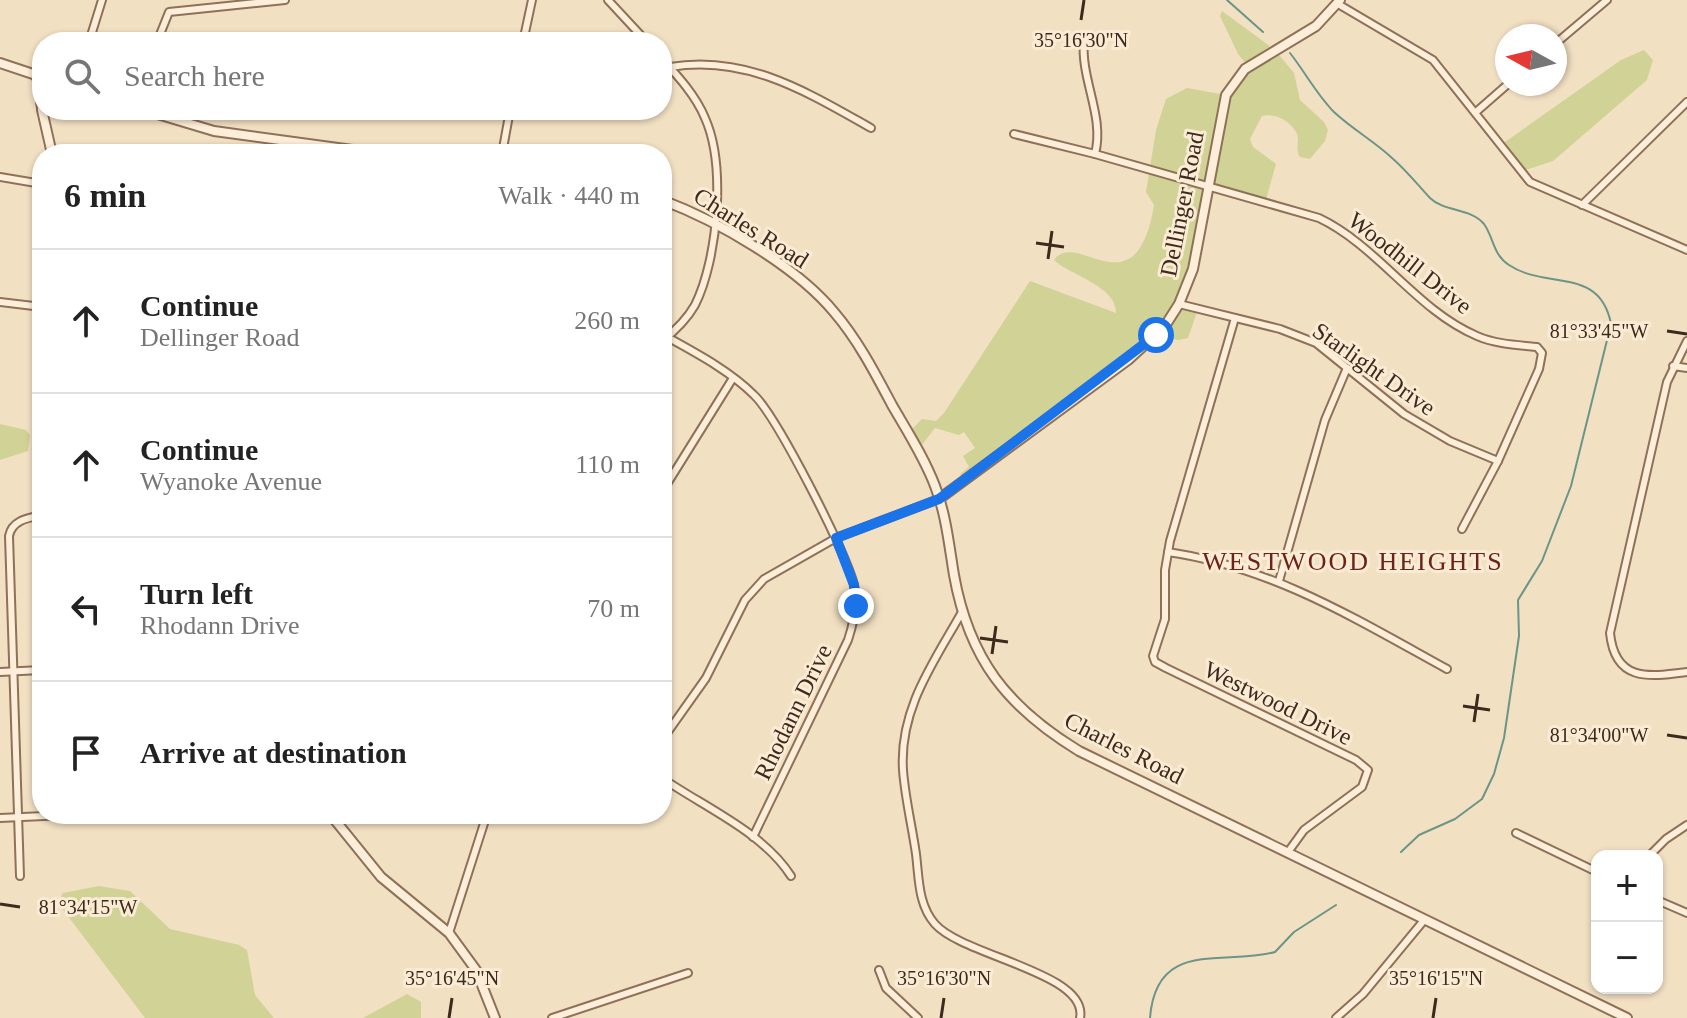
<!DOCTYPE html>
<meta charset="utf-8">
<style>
body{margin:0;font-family:"Times New Roman",serif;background:#f2f2f2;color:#222}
.controls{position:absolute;right:24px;bottom:24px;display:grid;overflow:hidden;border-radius:16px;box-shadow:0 2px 6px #0004}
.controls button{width:72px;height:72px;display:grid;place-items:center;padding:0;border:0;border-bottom:2px solid #e0e0e0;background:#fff;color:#222;font:40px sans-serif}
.compass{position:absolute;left:1495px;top:24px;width:72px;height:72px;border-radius:50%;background:#fff;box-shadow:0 2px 6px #0004;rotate:278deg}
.stop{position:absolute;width:24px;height:24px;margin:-18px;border:6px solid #1a73e8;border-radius:50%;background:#fff}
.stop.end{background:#1a73e8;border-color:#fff;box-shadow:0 2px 8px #0008}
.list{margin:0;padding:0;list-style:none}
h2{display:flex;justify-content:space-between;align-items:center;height:104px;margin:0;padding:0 32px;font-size:34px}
h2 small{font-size:26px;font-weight:400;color:#767676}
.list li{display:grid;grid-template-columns:52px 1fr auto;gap:24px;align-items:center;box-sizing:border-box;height:144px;padding:0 32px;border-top:2px solid #e0e0e0}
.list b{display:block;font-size:30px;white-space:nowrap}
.list p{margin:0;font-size:26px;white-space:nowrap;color:#767676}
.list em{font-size:26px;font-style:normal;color:#767676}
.icon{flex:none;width:44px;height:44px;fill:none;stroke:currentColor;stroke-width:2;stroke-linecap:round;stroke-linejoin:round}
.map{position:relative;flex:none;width:1687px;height:1018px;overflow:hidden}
.search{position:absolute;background:#fff;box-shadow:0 2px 6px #0004;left:32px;top:32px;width:640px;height:88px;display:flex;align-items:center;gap:20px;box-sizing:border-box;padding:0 28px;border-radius:32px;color:#767676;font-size:30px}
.panel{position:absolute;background:#fff;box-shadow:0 2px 6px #0004;left:32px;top:144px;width:640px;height:680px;border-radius:32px}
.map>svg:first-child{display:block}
.green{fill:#d0d296}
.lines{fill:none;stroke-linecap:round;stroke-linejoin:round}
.stream{stroke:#6b9587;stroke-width:2}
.minor-casing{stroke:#8f7058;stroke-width:10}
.tertiary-casing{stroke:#8f7058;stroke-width:12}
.minor{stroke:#fceed8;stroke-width:6}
.tertiary{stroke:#fceed8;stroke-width:8}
.route{stroke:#1a73e8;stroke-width:10}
.ticks{fill:none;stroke:#3e2a1d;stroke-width:3}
.labels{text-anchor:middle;stroke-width:6;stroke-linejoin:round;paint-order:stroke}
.street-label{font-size:24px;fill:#3e2a1d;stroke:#f9ebd4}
.neighbourhood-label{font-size:26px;letter-spacing:2px;fill:#6f2318;stroke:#f9ebd4}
.ticks-label{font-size:20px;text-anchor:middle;fill:#3e2a1d;stroke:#f9ebd4;stroke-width:6;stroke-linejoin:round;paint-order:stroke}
</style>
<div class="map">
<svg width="1687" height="1018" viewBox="0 0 1687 1018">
<rect width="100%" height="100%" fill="#f2e0c3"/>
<g class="green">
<path d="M 1222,11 L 1275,50 L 1294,73 L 1300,100 L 1324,122 L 1328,130 L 1325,141 L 1310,159 L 1300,157 C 1294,148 1301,141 1296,132 C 1290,120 1274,113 1262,116 L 1250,139 L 1253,147 L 1276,164 L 1265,203 L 1208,186 L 1200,241 L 1179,304 L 1198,309 L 1188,338 L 1178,340 L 1156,335 L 965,482 L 960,474 L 969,467 L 963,456 L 975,448 L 964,432 L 959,435 L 935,428 L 918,450 L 908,433 L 922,419 L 936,421 L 944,413 L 1030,281 L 1116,313 C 1117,286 1069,275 1054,260 C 1077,228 1136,314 1154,205 L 1146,192 L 1156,130 L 1166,99 L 1187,88 L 1226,95 L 1249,67 L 1238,54 L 1220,16 Z"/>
<path d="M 1644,50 L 1653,60 L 1647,80 L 1553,161 L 1519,172 L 1498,147 L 1621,60 Z"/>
<path d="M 0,424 L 26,430 L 30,435 L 28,451 L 0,460 Z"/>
<path d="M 99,886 L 130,891 L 170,929 L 239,945 L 247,950 L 255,995 L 274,1018 L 145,1018 L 58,903 L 63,893 Z"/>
<path d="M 407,994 L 421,1002 L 421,1018 L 363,1018 Z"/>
</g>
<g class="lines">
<g class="stream">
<path d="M 1227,0 L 1263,32"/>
<path d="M 1290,53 C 1305,72 1317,95 1334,112 C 1352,129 1374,141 1392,158 C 1406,170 1417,184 1430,198 C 1444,212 1471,208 1484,224 C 1494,238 1493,255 1509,265 C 1546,290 1600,266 1611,324 L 1571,486 L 1542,561 L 1518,600 L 1519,636 L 1504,738 L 1494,774 L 1482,799 L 1455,819 L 1419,835 L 1401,852"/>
<path d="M 1150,1018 C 1156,938 1224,966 1275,952 L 1294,932 L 1336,905"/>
</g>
<defs>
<g id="minor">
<path d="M 608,0 L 647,42"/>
<path d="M 1338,4 L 1433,60 L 1530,182 L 1687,250"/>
<path d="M 1084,40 C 1080,79 1105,116 1095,154"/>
<path d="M 89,42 L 102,0"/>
<path d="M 157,42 L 169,12 L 285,0"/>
<path d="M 523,42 L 532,0"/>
<path d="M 1555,44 L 1607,0"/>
<path d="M 662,59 C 678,76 696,96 705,118 C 726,165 718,259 695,305 C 687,319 675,331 662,341"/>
<path d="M 670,67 C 746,54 807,92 871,128"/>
<path d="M 1476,112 L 1508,84"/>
<path d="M 1014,134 L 1095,154 L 1319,218 C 1378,246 1416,310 1477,336 C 1495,344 1517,345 1537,347 L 1542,353 L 1539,369 L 1498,461 L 1462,529"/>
<path d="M 502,154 L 510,110"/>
<path d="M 0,177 L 42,184"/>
<path d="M 1582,205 L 1687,102"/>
<path d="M 0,302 L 42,307"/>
<path d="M 1179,304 L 1280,329 L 1316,343 L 1404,414 L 1450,441 L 1498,461"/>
<path d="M 1235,318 L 1170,541 L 1165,570 L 1165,619 L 1153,656 L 1155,662 L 1166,668 L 1356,760 L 1368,770 L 1362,787 L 1304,830 L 1288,852"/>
<path d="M 667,337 C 696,353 730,371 754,395 C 777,417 847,554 854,585 C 858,604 854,622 848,640 L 753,837"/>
<path d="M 1687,341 L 1667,382 L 1610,633 C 1615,682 1648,677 1687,672"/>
<path d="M 1673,366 L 1687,368"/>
<path d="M 662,492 L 733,378"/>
<path d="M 1168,552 C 1272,567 1356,619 1447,669"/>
<path d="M 1279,581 L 1325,420 L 1347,368"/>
<path d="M 962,612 C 934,662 899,709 903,770 C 905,798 912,826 916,854 C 919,878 918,905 935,924 C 963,956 1089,973 1080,1018"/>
<path d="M 0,672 L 42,670"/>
<path d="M 662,740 L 706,678 L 745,600 L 764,579 L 836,538 L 939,499"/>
<path d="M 662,778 C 704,807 763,832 791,876"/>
<path d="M 0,818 L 89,814"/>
<path d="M 1516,833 L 1597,872"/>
<path d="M 1649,856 L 1666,839 L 1687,825"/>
<path d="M 20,876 L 9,536 C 12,520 28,518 42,515"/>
<path d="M 1657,900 L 1687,913"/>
<path d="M 449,933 L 487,814"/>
<path d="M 879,970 L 886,988 L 918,1018"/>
<path d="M 552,1018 L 688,973"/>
<path d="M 1336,1018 L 1363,994 L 1425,919"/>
</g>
<g id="tertiary">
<path d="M 0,63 L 42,77"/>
<path d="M 37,75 L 42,108"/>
<path d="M 42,110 L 52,154"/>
<path d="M 144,110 L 214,131 L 382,154"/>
<path d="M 662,200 C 718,221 796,266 834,312 C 858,340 875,373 892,405 C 907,431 924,457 935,486 C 946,514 949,545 954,575 C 969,659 1007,707 1079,751 L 1627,1018"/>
<path d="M 939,499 L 1128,360 L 1165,326 L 1179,304 L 1193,269 L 1226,95 L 1245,69 L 1316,26 L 1340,0"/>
<path d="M 330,814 L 381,877 L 449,933 L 476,970 L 495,1018"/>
</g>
</defs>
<use href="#minor" class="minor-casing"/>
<use href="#tertiary" class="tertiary-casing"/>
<use href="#minor" class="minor"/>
<use href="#tertiary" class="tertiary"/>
</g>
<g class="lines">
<path class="route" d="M 856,606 L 854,585 L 836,538 L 939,499 L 1156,335"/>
</g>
<path class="ticks" d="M 1081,20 L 1084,0M 1036,243 L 1064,247M 1048,259 L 1052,231M 1667,331 L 1687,334M 980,638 L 1008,642M 992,654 L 996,626M 1463,706 L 1490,710M 1474,722 L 1478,694M 1667,735 L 1687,738M 0,904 L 20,907M 449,1018 L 452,998M 941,1018 L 944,998M 1433,1018 L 1436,998"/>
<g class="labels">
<g class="street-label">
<text transform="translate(1182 204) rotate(-79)" y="8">Dellinger Road</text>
<text transform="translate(751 228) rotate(32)" y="8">Charles Road</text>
<text transform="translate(1410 263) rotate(38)" y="8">Woodhill Drive</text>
<text transform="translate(1374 369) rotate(35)" y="8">Starlight Drive</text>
<text transform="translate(1278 703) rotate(26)" y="8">Westwood Drive</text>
<text transform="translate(793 712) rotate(-64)" y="8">Rhodann Drive</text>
<text transform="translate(1124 748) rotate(27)" y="8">Charles Road</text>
</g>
<g class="neighbourhood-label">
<text x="1353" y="570">WESTWOOD HEIGHTS</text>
</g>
</g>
<g class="ticks-label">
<text x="1081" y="47">35°16'30"N</text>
<text x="1599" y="338">81°33'45"W</text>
<text x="1599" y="742">81°34'00"W</text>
<text x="88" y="914">81°34'15"W</text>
<text x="452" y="985">35°16'45"N</text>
<text x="944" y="985">35°16'30"N</text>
<text x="1436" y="985">35°16'15"N</text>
</g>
</svg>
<div class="controls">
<button>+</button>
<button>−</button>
</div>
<svg class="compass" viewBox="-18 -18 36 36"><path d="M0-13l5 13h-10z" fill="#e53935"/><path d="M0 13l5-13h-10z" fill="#767676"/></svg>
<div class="stop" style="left:1156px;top:335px"></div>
<div class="stop end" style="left:856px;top:606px"></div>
<div class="search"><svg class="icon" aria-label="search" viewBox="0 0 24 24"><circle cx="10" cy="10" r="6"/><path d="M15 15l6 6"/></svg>Search here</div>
<section class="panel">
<h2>6 min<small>Walk · 440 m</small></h2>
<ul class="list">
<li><svg class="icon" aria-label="ahead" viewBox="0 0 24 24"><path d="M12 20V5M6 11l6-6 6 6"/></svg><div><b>Continue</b><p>Dellinger Road</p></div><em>260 m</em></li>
<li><svg class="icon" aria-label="ahead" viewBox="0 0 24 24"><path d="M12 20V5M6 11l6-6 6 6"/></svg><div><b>Continue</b><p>Wyanoke Avenue</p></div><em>110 m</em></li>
<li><svg class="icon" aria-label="left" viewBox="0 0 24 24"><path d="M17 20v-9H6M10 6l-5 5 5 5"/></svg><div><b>Turn left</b><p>Rhodann Drive</p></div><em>70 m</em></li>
<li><svg class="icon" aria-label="arrive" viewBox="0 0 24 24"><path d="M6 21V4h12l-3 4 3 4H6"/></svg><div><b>Arrive at destination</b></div></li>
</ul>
</section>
</div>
